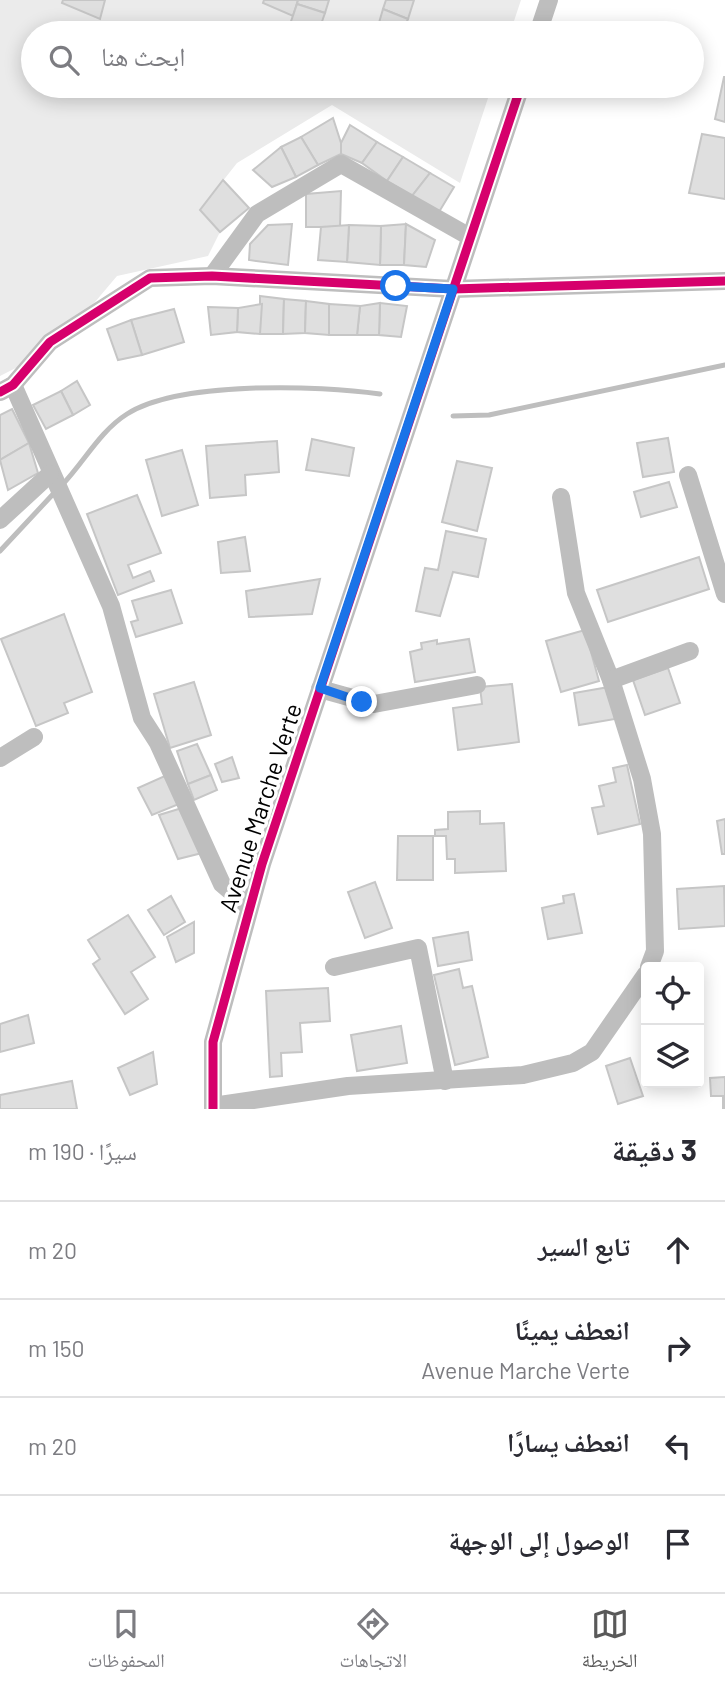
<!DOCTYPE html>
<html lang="ar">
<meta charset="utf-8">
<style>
body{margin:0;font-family:Barlow,"Noto Naskh Arabic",sans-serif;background:#f7f7f7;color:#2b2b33;direction:rtl}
.controls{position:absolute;right:21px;bottom:21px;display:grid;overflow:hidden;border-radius:7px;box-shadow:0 4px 18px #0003}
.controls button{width:63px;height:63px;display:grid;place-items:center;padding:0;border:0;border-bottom:2px solid #e1e1e2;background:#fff;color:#2b2b33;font:35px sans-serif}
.stop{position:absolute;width:21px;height:21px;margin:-16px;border:5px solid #1a73e8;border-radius:50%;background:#fff}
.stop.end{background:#1a73e8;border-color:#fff;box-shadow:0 2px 7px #0008}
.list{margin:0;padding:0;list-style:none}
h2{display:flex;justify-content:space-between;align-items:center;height:91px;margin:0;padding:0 28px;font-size:30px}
h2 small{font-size:23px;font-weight:400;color:#7c7c81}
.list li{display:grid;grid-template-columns:46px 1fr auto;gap:21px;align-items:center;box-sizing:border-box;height:98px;padding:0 28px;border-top:2px solid #e1e1e2}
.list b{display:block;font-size:26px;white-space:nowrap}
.list p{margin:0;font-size:23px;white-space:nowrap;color:#7c7c81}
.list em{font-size:23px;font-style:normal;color:#7c7c81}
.icon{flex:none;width:38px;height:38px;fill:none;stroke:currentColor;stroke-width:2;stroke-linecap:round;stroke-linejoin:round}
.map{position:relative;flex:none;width:725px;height:1109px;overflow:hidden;direction:ltr}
.search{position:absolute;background:#fff;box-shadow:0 4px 18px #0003;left:21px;right:21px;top:21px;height:77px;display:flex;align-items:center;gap:18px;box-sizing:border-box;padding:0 24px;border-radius:38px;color:#7c7c81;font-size:26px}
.sheet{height:483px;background:#fff}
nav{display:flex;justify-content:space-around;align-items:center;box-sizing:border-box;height:98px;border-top:2px solid #e1e1e2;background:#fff;font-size:19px;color:#7c7c81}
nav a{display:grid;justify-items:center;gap:4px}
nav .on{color:#595959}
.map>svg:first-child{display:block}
.green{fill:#ebebeb}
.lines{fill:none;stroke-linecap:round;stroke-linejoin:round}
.stream{stroke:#bebebe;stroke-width:5}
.building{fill:#dfdfdf;stroke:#c6c6c6;stroke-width:2}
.minor{stroke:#bebebe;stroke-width:18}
.cycleway-casing{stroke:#fff;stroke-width:13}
.cycleway{stroke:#d6006c;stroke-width:9}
.route{stroke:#1a73e8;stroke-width:9}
.labels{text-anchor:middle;stroke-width:7;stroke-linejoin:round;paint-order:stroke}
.street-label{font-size:24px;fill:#000;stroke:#fff}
</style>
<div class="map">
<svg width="725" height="1109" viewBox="0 0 725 1109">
<rect width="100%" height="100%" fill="#fff"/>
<path class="green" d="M 0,0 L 521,0 L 510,33 L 33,33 L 33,86 L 492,86 L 460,183 L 332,105 L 237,163 L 200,210 L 220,232 L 208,256 L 117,276 L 57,347 L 0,376 Z"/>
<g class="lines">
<g class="stream">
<path d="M 453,416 L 489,415 L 725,365"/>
<path d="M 62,485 C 84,462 100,431 127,414 C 178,381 319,385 380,394"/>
<path d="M 0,551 L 55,492"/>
</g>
</g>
<g class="building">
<path d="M 63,0 L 105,0 L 100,19 L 62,3 Z"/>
<path d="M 264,0 L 298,0 L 293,16 L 263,3 Z"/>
<path d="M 298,0 L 329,0 L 325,13 L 297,4 Z"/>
<path d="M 386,0 L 414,0 L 408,19 L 383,9 Z"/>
<path d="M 297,4 L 325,13 L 318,33 L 287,33 Z"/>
<path d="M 383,9 L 408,19 L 402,33 L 376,33 Z"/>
<path d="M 724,77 L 725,77 L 725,122 L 715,119 Z"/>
<path d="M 333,118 L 341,143 L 341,154 L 318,165 L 301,137 Z"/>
<path d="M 350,125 L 377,142 L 362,163 L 341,154 L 341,143 Z"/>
<path d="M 702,134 L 725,138 L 725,199 L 689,193 Z"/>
<path d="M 301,137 L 318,165 L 296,177 L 281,147 Z"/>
<path d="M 377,142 L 403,157 L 387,181 L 362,163 Z"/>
<path d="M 281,147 L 296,177 L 272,187 L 253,170 Z"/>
<path d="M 403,157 L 430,173 L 412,196 L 387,181 Z"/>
<path d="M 430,173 L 454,187 L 439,212 L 412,196 Z"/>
<path d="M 223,180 L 249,208 L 220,232 L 200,210 Z"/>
<path d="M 341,191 L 340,227 L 306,227 L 306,194 Z"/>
<path d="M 292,224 L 288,265 L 249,260 L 250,244 L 268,225 Z"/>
<path d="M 406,224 L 404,265 L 380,265 L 381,226 Z"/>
<path d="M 406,224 L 435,240 L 426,267 L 404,265 Z"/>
<path d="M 349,225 L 381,226 L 380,265 L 347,262 Z"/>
<path d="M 349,225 L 347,262 L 318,260 L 321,227 Z"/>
<path d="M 260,296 L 284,299 L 283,334 L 260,334 Z"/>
<path d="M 284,299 L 306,301 L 305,333 L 283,334 Z"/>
<path d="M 306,301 L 329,304 L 329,335 L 305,333 Z"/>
<path d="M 380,303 L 407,306 L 401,337 L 379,335 Z"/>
<path d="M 380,303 L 379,335 L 357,335 L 360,306 Z"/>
<path d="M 262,304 L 260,334 L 237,332 L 238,308 Z"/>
<path d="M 329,304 L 360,306 L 357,335 L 329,335 Z"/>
<path d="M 208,307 L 238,308 L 237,332 L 211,335 Z"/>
<path d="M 174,309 L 184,342 L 142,355 L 131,320 Z"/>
<path d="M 131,320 L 142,355 L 118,360 L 107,329 Z"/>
<path d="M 77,381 L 90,405 L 73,415 L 61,391 Z"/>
<path d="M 61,391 L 73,415 L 46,429 L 33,405 Z"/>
<path d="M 12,409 L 29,443 L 0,460 L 0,415 Z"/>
<path d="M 668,438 L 674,472 L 643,477 L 637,443 Z"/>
<path d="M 312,439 L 354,448 L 349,476 L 306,470 Z"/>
<path d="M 277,441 L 279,472 L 245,475 L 246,495 L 210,498 L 206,446 Z"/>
<path d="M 29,443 L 38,473 L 8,490 L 0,460 Z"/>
<path d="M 182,450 L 198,505 L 162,516 L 146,460 Z"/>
<path d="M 457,461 L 492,468 L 477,531 L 442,522 Z"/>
<path d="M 669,482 L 677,507 L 641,517 L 634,492 Z"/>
<path d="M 137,495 L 161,553 L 128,565 L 133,578 L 150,571 L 154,581 L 118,595 L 87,514 Z"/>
<path d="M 446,531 L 486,539 L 478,577 L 453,572 L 440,616 L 416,611 L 425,568 L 438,570 Z"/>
<path d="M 245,537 L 250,571 L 221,573 L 218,542 Z"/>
<path d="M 699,557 L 709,589 L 608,622 L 597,590 Z"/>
<path d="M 320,579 L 312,614 L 249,617 L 246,591 Z"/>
<path d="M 171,590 L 182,623 L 136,637 L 131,622 L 138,620 L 132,601 Z"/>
<path d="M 64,614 L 92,692 L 64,703 L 68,713 L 36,726 L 1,639 Z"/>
<path d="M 585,630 L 599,681 L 561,692 L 546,641 Z"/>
<path d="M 469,639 L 475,672 L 415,682 L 410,652 L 422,649 L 421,643 L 437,640 L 437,644 Z"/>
<path d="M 668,668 L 680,703 L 645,715 L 633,680 Z"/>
<path d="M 194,682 L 211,735 L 170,748 L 154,694 Z"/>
<path d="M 512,684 L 519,742 L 458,750 L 453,708 L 482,704 L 480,687 Z"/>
<path d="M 609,687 L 615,719 L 579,725 L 574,693 Z"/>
<path d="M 197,744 L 211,775 L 188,784 L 177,751 Z"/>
<path d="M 232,757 L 239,778 L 222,782 L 215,764 Z"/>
<path d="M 627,765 L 640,824 L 598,834 L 592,808 L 604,806 L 599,786 L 616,782 L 613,768 Z"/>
<path d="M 167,775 L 179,804 L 152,815 L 138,788 Z"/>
<path d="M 211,775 L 217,790 L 194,800 L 188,784 Z"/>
<path d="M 182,808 L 202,853 L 178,859 L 159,815 Z"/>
<path d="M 480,811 L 480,824 L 504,823 L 506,871 L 455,873 L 455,859 L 447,859 L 446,836 L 435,836 L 435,830 L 448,829 L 448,812 Z"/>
<path d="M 725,819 L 725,854 L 722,854 L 717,821 Z"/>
<path d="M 398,836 L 433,836 L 433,880 L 397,880 Z"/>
<path d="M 375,882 L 392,928 L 365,938 L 348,892 Z"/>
<path d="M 724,886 L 725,926 L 679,929 L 677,889 Z"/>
<path d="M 574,894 L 582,933 L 548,939 L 542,908 L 564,903 L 563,896 Z"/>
<path d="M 171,896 L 185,922 L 164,935 L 148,910 Z"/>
<path d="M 128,915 L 155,957 L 131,972 L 148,999 L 125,1014 L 93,964 L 100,959 L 88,940 Z"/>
<path d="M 194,922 L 194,953 L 176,962 L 167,937 Z"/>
<path d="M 468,932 L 472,960 L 438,966 L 433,938 Z"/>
<path d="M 459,969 L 463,988 L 472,986 L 488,1057 L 455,1065 L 434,975 Z"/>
<path d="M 328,988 L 330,1021 L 300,1023 L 302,1052 L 281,1053 L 282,1076 L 270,1077 L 266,991 Z"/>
<path d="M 28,1015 L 34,1043 L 0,1052 L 0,1024 Z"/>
<path d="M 401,1026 L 407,1063 L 357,1071 L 351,1035 Z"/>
<path d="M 153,1052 L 157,1084 L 130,1095 L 118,1068 Z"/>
<path d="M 630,1058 L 643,1096 L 618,1104 L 606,1066 Z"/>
<path d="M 725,1077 L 725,1109 L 723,1109 L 723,1096 L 711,1096 L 710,1078 Z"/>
<path d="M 72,1081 L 77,1109 L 0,1109 L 0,1095 Z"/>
</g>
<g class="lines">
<g class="minor">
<path d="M 538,33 L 549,0"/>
<path d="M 212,276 L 257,214 L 341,164 L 470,237"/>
<path d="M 13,385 L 111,606 L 142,718 L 158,743 L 222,884 L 249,907"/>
<path d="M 0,392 L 13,385 L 50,342 L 150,278 L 212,276 L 453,289 L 725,281"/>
<path d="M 688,475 L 725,594"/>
<path d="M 561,497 L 576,593 L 611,680 L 642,779 L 652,834 L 655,951 L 649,967"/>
<path d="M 0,520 L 50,474"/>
<path d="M 611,680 L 690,651"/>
<path d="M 320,689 L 374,704 L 477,685"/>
<path d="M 0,758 L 34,737"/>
<path d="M 334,967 L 418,948 L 445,1081"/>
<path d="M 213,1106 L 348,1086 L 523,1075 L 573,1063 L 592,1052 L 646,974"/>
<path d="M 213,1109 L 213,1042 L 262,864 L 521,86"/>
</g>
<defs>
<g id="cycleway">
<path d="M 0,392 L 13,385 L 50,342 L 150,278 L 212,276 L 453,289 L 725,281"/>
<path d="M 213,1109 L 213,1042 L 262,864 L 521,86"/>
</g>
</defs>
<use href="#cycleway" class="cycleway-casing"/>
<use href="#cycleway" class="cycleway"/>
</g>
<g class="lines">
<path class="route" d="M 362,702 L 320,688 L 453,289 L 396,286"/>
</g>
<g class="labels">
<g class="street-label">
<text transform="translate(261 808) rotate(-72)" y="8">Avenue Marche Verte</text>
</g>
</g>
</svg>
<div class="controls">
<button><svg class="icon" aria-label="locate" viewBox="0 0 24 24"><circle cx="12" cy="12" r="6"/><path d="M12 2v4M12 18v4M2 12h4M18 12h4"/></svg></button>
<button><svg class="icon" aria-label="layers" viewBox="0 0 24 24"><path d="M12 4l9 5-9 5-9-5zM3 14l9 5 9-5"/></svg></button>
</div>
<div class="stop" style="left:396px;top:286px"></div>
<div class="stop end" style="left:362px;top:702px"></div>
<div class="search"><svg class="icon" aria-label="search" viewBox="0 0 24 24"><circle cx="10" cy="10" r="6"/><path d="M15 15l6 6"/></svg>ابحث هنا</div>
</div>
<section class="sheet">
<h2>3 دقيقة<small>سيرًا · 190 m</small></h2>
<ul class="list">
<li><svg class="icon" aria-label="ahead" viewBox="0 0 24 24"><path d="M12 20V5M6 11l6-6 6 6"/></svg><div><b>تابع السير</b></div><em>20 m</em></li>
<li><svg class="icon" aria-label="right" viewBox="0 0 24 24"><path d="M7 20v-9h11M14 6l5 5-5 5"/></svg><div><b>انعطف يمينًا</b><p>Avenue Marche Verte</p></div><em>150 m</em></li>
<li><svg class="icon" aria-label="left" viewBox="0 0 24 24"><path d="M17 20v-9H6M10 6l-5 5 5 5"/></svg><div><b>انعطف يسارًا</b></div><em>20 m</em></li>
<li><svg class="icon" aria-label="arrive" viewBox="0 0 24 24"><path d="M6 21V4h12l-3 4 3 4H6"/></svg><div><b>الوصول إلى الوجهة</b></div></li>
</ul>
</section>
<nav>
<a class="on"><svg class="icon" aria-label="map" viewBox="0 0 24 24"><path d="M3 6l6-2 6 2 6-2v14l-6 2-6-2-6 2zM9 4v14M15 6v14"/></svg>الخريطة</a>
<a><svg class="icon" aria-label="directions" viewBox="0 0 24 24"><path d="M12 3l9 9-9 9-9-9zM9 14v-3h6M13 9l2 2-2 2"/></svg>الاتجاهات</a>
<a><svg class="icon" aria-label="saved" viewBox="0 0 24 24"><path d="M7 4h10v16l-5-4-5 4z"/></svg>المحفوظات</a>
</nav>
